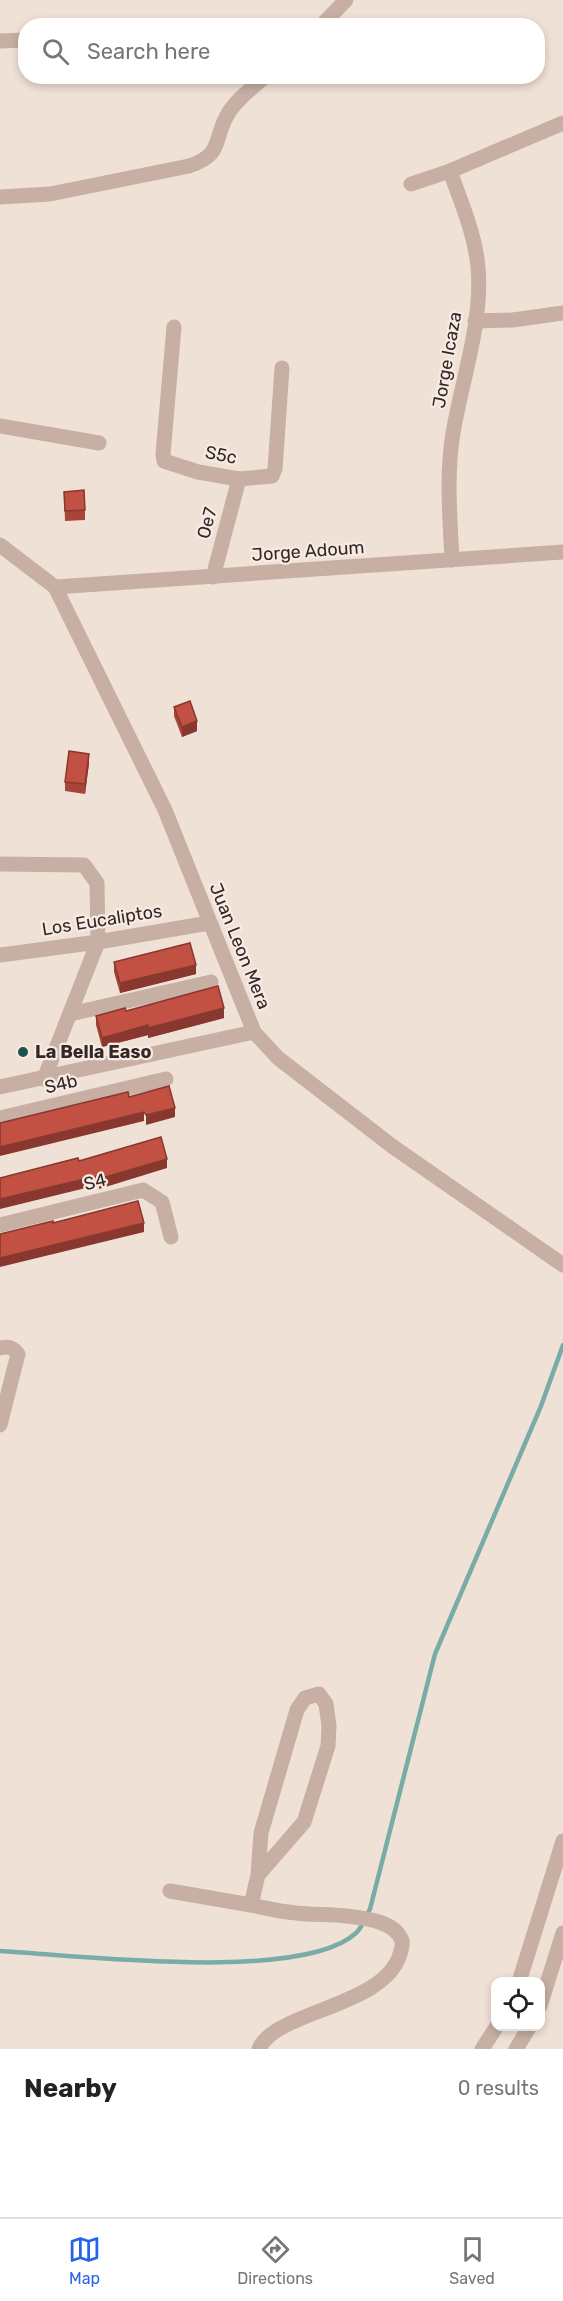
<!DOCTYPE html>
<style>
body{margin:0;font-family:Rubik,sans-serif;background:#f6f6f6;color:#222}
.controls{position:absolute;right:18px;bottom:18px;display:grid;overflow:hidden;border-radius:12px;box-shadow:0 3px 9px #0003}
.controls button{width:54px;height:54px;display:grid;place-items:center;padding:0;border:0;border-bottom:2px solid #e0e0e0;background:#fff;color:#222;font:30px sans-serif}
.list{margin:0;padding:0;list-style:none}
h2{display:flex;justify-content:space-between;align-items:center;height:78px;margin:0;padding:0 24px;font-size:26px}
h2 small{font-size:20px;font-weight:400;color:#767676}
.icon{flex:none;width:33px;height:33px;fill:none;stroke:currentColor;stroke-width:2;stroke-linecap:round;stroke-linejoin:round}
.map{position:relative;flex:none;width:563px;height:2049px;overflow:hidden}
.search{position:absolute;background:#fff;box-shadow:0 3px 9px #0003;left:18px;right:18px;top:18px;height:66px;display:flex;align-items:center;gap:15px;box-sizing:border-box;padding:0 21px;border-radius:24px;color:#767676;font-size:22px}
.sheet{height:168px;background:#fff}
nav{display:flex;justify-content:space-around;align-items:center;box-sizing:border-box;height:84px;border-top:2px solid #e0e0e0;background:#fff;font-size:16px;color:#767676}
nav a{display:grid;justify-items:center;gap:3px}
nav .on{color:#2563eb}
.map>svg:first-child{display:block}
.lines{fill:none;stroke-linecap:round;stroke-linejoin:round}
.stream{stroke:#77aca7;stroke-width:4.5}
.minor{stroke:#c7afa4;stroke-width:15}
.tertiary{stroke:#c7afa4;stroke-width:15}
.wall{fill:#a7453a}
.shaded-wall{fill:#88382f}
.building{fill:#c25043;stroke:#88382f;stroke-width:1.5}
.poi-dot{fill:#1d524e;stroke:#f8ebe3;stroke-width:2}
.labels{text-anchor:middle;stroke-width:4.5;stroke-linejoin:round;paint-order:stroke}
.street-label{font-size:18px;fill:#332825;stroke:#f8ebe3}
.poi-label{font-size:18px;font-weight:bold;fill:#332825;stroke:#f8ebe3;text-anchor:start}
</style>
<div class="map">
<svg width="563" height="2049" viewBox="0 0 563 2049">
<rect width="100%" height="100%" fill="#f0e1d7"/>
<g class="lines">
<path class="stream" d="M 0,1951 C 75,1955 302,1983 356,1933 C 362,1928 366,1916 370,1909 L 435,1654 L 541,1406 L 563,1345"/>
<g class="minor">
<path d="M 321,26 L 346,0"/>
<path d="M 0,41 L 26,40"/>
<path d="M 450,171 C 461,202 475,234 478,267 C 483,322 462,379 453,433 C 446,475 450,518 452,560"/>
<path d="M 411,184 L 450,171 L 563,123"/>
<path d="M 0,197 L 50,194 L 189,166 C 225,154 212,139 229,112 C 238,98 253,87 266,76"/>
<path d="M 475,321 L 513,320 L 563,313"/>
<path d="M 174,327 L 163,454 L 164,461 L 198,472 L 239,479 L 272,476 L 275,469 L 282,368"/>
<path d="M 0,426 L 99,443"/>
<path d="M 213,577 L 239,479"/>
<path d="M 55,587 L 563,552"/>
<path d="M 0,864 L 84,865 L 97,883 L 98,942 L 44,1079"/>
<path d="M 0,955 L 98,942 L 209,923"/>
<path d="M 70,1014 L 211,982"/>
<path d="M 0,1087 L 254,1032"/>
<path d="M 0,1118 L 166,1079"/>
<path d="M 0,1225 L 143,1190 L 162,1202 L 171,1237"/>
<path d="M 0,1348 C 8,1346 13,1347 18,1354 L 0,1425"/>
<path d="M 258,1875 L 304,1822 L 328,1746 L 329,1726 L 326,1704 L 319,1694 L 305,1698 L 297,1710 L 261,1833 L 258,1875 L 251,1905 C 266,1908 281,1912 296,1913 C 313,1915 330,1914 346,1916 C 364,1918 396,1921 402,1941 C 403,1946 401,1950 400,1954 C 385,2007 274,2011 259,2049"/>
<path d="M 170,1891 L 251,1905"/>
</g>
<g class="tertiary">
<path d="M 0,545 L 55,587 L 165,810 L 254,1032 L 278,1058 L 392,1146 L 563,1265"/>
<path d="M 519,1982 L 563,1841"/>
<path d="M 540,2006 L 563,1933"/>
<path d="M 482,2049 L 497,2026"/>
<path d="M 516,2049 L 530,2026"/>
</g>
</g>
<g class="wall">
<path d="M 64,492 L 85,510 L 85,520 L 65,521 Z"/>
<path d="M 174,707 L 197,731 L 182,737 L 174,716 Z"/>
<path d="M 89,763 L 85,794 L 65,791 L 65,782 Z"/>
<path d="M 114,962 L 196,974 L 120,993 L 114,972 Z"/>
<path d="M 126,1011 L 224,1018 L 148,1038 L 148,1035 L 102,1047 L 96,1025 L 96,1016 Z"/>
</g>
<g class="shaded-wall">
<path d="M 197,721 L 197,731 L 182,737 L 182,727 Z"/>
<path d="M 89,754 L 89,763 L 85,794 L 85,784 Z"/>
<path d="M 196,965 L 196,974 L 120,993 L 120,983 Z"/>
<path d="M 224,1008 L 224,1018 L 148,1038 L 148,1028 Z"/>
<path d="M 148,1025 L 148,1035 L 102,1047 L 102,1038 Z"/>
<path d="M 175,1108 L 175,1117 L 146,1125 L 146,1115 Z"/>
<path d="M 144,1112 L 144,1121 L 0,1156 L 0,1147 Z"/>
<path d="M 167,1159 L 167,1168 L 99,1189 L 99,1179 Z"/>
<path d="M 98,1176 L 98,1185 L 0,1209 L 0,1199 Z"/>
<path d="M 144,1223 L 144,1232 L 0,1267 L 0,1258 Z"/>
</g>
<g class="building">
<path d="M 84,490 L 85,510 L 65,511 L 64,492 Z"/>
<path d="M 190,701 L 197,721 L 182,727 L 174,707 Z"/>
<path d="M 69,751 L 89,754 L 85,784 L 65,782 Z"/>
<path d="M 190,943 L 196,965 L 120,983 L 114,962 Z"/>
<path d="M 218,986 L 224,1008 L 148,1028 L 148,1025 L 102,1038 L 96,1016 L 125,1008 L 126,1011 Z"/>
<path d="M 169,1086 L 175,1108 L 146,1115 L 144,1112 L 0,1147 L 0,1123 L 128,1092 L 129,1097 Z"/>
<path d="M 161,1137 L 167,1159 L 99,1179 L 98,1176 L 0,1199 L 0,1178 L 78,1158 L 79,1161 Z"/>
<path d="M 138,1201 L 144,1223 L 0,1258 L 0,1234 L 53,1221 L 53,1223 Z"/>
</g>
<circle class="poi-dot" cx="23" cy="1052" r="6"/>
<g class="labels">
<g class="street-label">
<text transform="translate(447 360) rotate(-80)" y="6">Jorge Icaza</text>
<text transform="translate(221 455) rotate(11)" y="6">S5c</text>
<text transform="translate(207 523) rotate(-75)" y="6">Oe7</text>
<text transform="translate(308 551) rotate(-4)" y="6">Jorge Adoum</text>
<text transform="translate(102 920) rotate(-9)" y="6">Los Eucaliptos</text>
<text transform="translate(240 946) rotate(68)" y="6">Juan Leon Mera</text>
<text transform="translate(61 1084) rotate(-13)" y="6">S4b</text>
<text transform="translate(95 1182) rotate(-14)" y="6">S4</text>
</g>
<g class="poi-label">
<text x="35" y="1058">La Bella Easo</text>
</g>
</g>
</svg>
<div class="controls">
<button><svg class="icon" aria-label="locate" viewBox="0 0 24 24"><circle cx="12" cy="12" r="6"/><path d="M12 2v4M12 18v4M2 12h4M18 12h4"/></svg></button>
</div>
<div class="search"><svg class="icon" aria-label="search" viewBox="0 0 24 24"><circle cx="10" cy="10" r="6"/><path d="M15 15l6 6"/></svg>Search here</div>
</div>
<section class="sheet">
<h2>Nearby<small>0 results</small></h2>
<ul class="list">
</ul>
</section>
<nav>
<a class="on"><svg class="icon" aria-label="map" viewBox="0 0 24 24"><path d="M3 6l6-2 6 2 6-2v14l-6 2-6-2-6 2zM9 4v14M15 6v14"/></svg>Map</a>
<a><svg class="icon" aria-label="directions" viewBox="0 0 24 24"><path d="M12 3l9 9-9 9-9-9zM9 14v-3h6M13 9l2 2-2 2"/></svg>Directions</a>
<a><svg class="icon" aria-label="saved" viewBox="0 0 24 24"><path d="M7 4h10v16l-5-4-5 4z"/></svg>Saved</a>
</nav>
